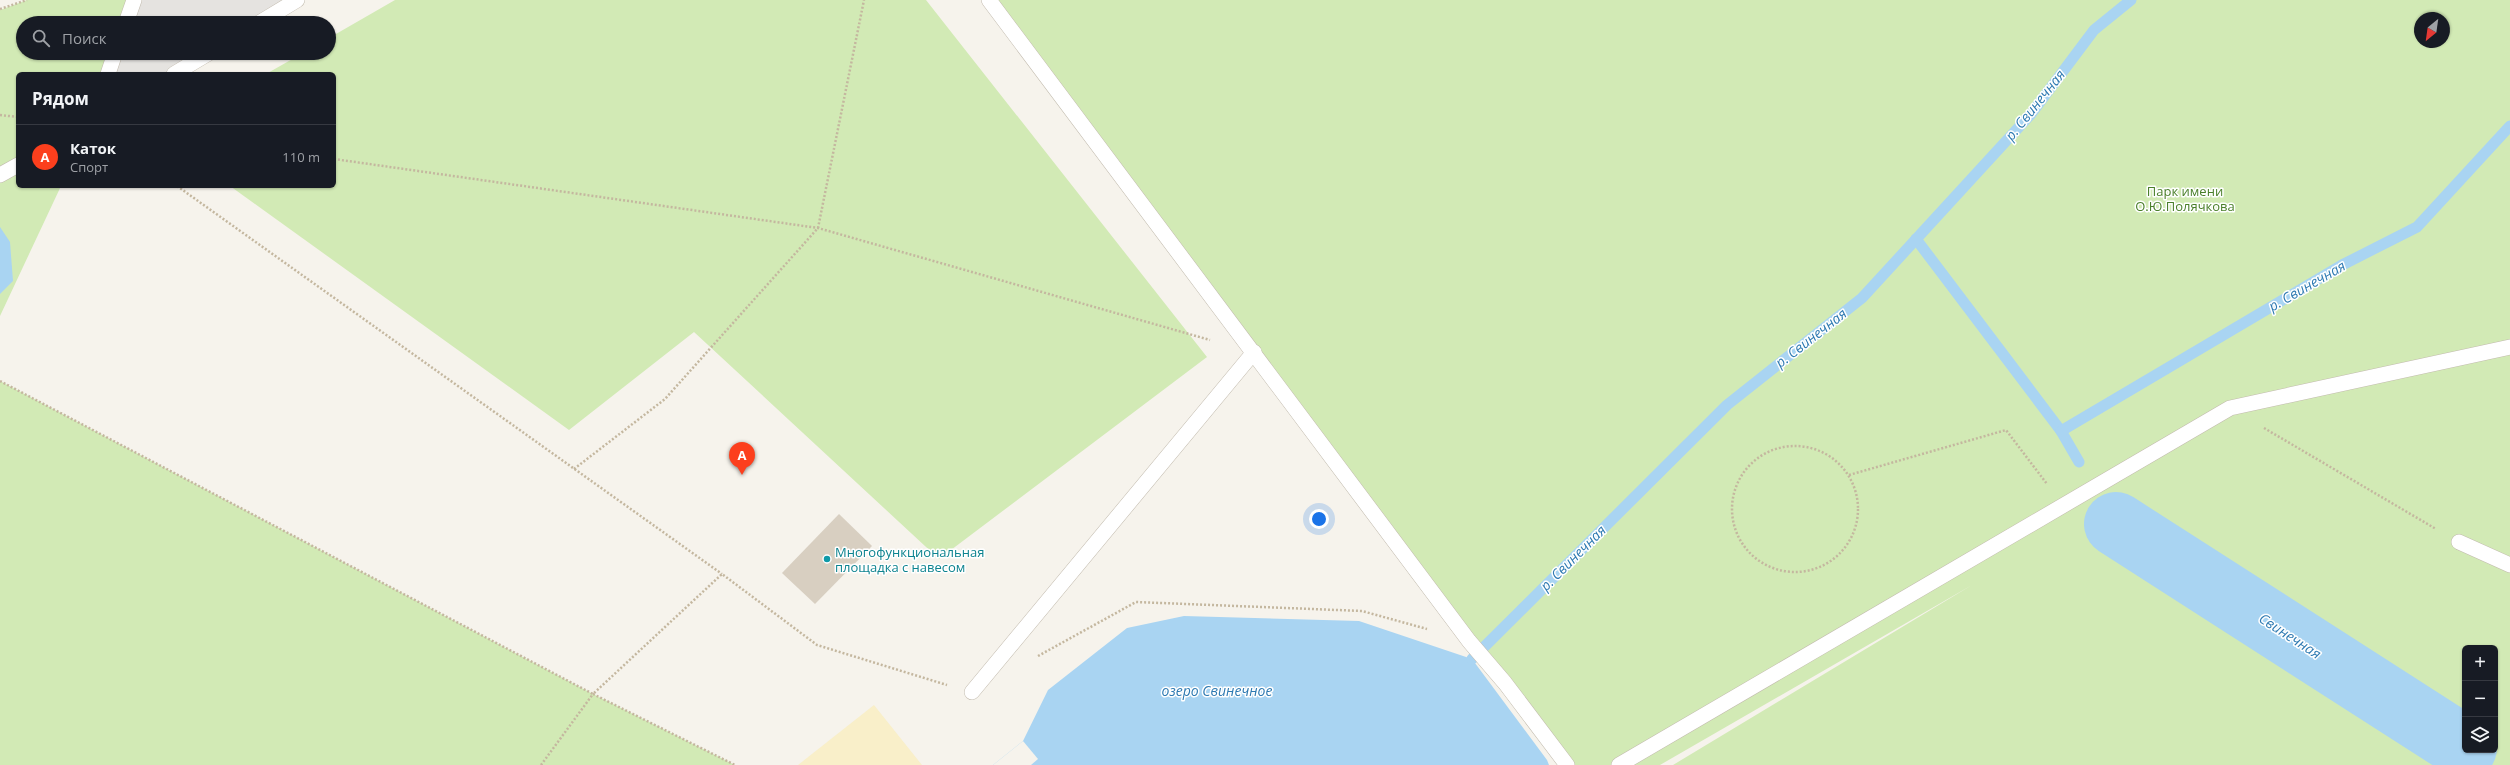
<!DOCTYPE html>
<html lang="ru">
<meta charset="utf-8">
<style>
body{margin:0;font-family:"Open Sans",sans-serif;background:#242831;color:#f1f3f6}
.controls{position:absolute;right:12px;bottom:12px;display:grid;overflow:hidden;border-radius:6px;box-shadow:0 1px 3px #0004}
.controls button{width:36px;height:36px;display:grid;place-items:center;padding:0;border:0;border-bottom:1px solid #363941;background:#171b24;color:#f1f3f6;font:20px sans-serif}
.compass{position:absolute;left:2414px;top:12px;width:36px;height:36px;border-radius:50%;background:#171b24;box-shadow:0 1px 3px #0004;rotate:209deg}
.you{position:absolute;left:1319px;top:519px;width:14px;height:14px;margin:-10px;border:3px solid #fff;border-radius:50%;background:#1a73e8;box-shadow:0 0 0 6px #1a73e833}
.badge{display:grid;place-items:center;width:26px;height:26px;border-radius:50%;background:#fc3f1d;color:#fff;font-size:13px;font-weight:700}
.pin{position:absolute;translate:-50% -33px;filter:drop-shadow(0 1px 2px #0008)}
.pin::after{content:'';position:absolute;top:21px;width:14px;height:12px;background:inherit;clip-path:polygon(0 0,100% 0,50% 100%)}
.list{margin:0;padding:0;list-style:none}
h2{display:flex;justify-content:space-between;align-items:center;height:52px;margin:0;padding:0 16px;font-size:17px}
h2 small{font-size:13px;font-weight:400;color:#9ea1a6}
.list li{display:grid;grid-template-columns:26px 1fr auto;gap:12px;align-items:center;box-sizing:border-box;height:64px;padding:0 16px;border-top:1px solid #363941}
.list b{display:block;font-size:15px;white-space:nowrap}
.list p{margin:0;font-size:13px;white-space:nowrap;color:#9ea1a6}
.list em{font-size:13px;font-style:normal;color:#9ea1a6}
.icon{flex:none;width:22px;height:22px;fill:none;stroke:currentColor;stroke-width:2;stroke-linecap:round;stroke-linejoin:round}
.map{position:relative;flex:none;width:2510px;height:765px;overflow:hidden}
.search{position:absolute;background:#171b24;box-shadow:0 1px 3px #0004;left:16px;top:16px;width:320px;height:44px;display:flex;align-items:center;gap:10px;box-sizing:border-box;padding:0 14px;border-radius:22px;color:#9ea1a6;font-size:15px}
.panel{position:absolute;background:#171b24;box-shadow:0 1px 3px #0004;left:16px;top:72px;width:320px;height:116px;border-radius:6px}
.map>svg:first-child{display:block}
.green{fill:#d2eab5;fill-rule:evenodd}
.sand{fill:#f9efc9}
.parking{fill:#e5e3e0}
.water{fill:#a9d4f2}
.pier{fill:#f6f3ec}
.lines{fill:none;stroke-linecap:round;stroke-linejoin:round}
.stream{stroke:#a9d4f2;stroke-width:11}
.river{stroke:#a9d4f2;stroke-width:64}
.building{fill:#d8cfc1}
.service-casing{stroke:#c2bbae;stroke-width:16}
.path{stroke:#c4b79f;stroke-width:2.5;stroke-dasharray:2 2;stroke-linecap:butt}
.service{stroke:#fff;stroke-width:15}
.culture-dot{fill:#0f9aa8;stroke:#fff;stroke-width:1.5}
.labels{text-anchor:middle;stroke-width:3;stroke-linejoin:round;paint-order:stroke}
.park-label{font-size:13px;fill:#4a7f2a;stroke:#fff}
.culture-label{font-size:13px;fill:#0d838f;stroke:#fff;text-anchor:start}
.water-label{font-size:14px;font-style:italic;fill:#2e7ab2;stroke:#fff}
</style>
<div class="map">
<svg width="2510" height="765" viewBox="0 0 2510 765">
<rect width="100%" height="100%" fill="#f6f3ec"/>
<g class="green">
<path d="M 27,0 L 134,0 L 126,23 L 23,23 L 23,53 L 115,53 L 108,74 L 18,74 L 18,186 L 61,186 L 0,316 L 0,10 Z"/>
<path d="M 395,0 L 926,0 L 1207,357 L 939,559 L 694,332 L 569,430 L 230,186 L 334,186 L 334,74 L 266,74 L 303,53 L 329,53 L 329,38 Z"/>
<path d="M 989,0 L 2510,0 L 2510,765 L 1673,765 L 1972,585 L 1660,765 L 1567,765 ZM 2420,18 L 2444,18 L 2444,42 L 2420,42 ZM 2465,648 L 2495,648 L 2495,750 L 2465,750 Z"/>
<path d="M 0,381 L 593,694 L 735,765 L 0,765 Z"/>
</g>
<path class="sand" d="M 874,705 L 922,765 L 798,765 Z"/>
<g class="parking">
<path d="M 134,0 L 297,0 L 259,23 L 126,23 Z"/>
<path d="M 115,53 L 209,53 L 174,74 L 108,74 Z"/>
</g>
<g class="water">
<path d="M 0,227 L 10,242 L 13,281 L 0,294 Z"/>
<path d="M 1184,616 L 1359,621 L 1472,659 L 1547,760 L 1549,765 L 993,765 L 1023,741 L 1048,690 L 1127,628 Z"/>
</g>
<path class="pier" d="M 1023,741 L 1038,759 L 1031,765 L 993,765 Z"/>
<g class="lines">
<g class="stream">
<path d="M 1916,239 L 2061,431 L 2079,462"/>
<path d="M 2061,431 L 2342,265 L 2417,227 L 2510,126"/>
<path d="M 2110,513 L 2116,524"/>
<path d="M 1472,659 L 1727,405 L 1862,298 L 2031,114 L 2094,30 L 2131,0"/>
</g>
<path class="river" d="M 2116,524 L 2465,748"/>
</g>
<path class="building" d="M 839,514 L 872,546 L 815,604 L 782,573 Z"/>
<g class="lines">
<defs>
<g id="service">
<path d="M 989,0 L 1469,641 L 1505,683 L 1567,765"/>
<path d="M 126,23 L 134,0"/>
<path d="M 259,23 L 297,0"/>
<path d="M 108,74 L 115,53"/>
<path d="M 174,74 L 209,53"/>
<path d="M 0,175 L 18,165"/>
<path d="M 2459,542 L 2510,565"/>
<path d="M 972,692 L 1254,352"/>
<path d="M 1619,765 L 2230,408 L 2510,347"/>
</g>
</defs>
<use href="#service" class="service-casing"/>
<g class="path">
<path d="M 0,9 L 27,0"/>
<path d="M 0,115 L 18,117"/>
<path d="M 334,159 L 818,228 L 1210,340"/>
<path d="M 177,186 L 722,574"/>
<path d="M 0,381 L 593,694 L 722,574 L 817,645 L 947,685"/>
<path d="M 2264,428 L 2436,529"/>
<circle cx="1795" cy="509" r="63"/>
<path d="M 574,469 L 665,399 L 818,228 L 864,0"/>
<path d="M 1849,475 L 2006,430 L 2047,484"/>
<path d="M 1038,656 L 1136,602 L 1362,611 L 1427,629"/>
<path d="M 541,765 L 593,694 L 735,765"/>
</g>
<use href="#service" class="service"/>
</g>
<circle class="culture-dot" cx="827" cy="559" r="4"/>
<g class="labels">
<g class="park-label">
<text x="2185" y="196">Парк имени<tspan x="2185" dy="15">О.Ю.Полячкова</tspan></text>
</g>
<g class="culture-label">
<text x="835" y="557">Многофункциональная<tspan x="835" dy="15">площадка с навесом</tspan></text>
</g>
<g class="water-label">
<text transform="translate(2035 105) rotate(-51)" y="5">р. Свинечная</text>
<text transform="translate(2307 286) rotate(-30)" y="5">р. Свинечная</text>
<text transform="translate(1811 338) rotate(-38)" y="5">р. Свинечная</text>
<text transform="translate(1573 558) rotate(-45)" y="5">р. Свинечная</text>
<text transform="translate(2290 636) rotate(33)" y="5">Свинечная</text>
<text x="1217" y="696">озеро Свинечное</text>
</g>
</g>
</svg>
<div class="controls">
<button>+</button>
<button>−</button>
<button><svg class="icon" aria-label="layers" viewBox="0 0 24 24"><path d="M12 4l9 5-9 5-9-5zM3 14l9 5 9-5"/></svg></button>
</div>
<svg class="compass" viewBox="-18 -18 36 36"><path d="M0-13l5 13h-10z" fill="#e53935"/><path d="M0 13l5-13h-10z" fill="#9ea1a6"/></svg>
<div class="you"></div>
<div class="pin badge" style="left:742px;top:475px">A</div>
<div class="search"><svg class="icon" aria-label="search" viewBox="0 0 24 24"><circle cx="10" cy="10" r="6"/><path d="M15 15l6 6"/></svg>Поиск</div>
<section class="panel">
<h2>Рядом<small></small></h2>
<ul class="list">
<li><span class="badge">A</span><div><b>Каток</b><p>Спорт</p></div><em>110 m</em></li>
</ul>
</section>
</div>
